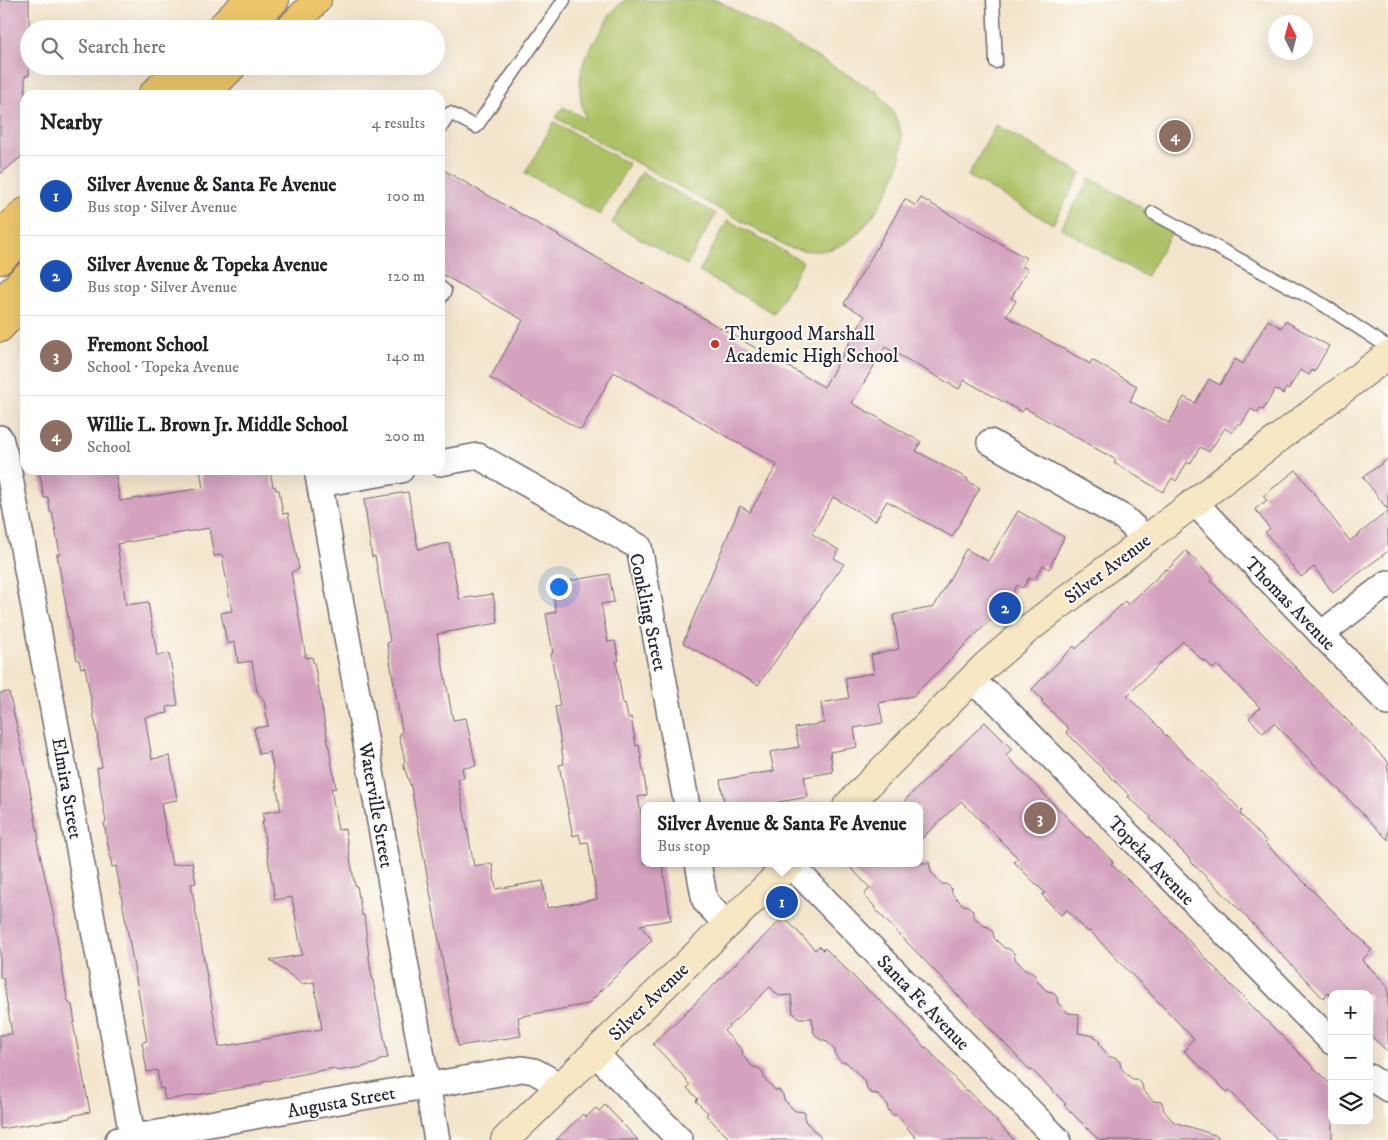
<!DOCTYPE html>
<meta charset="utf-8">
<style>
body{margin:0;font-family:"IM FELL DW Pica",serif;background:#f6f6f6;color:#202124}
.controls{position:absolute;right:15px;bottom:15px;display:grid;overflow:hidden;border-radius:10px;box-shadow:0 5px 20px #0002}
.controls button{width:45px;height:45px;display:grid;place-items:center;padding:0;border:0;border-bottom:1px solid #e0e0e0;background:#fff;color:#202124;font:25px sans-serif}
.compass{position:absolute;left:1268px;top:15px;width:45px;height:45px;border-radius:50%;background:#fff;box-shadow:0 5px 20px #0002;rotate:354deg}
.you{position:absolute;left:558px;top:586px;width:18px;height:18px;margin:-12px;border:4px solid #fff;border-radius:50%;background:#1a73e8;box-shadow:0 0 0 8px #1a73e833}
.badge{display:grid;place-items:center;width:32px;height:32px;border-radius:50%;background:#0b8043;color:#fff;font-size:16px;font-weight:700}
.pin{position:absolute;translate:-50% -50%;border:2px solid #fff;box-shadow:0 1px 5px #0006}
.popup{position:absolute;left:641px;top:802px;width:282px;height:65px;box-sizing:border-box;display:grid;place-content:center;border-radius:10px;background:#fff;filter:drop-shadow(0 1px 4px #0005);font-size:16px;white-space:nowrap;color:#757577}
.popup b{font-size:19px;color:#202124}
.popup::after{content:'';position:absolute;left:50%;top:100%;margin-left:-10px;border:10px solid transparent;border-top-color:#fff}
.list{margin:0;padding:0;list-style:none}
h2{display:flex;justify-content:space-between;align-items:center;height:65px;margin:0;padding:0 20px;font-size:21px}
h2 small{font-size:16px;font-weight:400;color:#757577}
.list li{display:grid;grid-template-columns:32px 1fr auto;gap:15px;align-items:center;box-sizing:border-box;height:80px;padding:0 20px;border-top:1px solid #e0e0e0}
.list b{display:block;font-size:19px;white-space:nowrap}
.list p{margin:0;font-size:16px;white-space:nowrap;color:#757577}
.list em{font-size:16px;font-style:normal;color:#757577}
.icon{flex:none;width:28px;height:28px;fill:none;stroke:currentColor;stroke-width:2;stroke-linecap:round;stroke-linejoin:round}
.map{position:relative;flex:none;width:1388px;height:1140px;overflow:hidden}
.search{position:absolute;background:#fff;box-shadow:0 5px 20px #0002;left:20px;top:20px;width:425px;height:55px;display:flex;align-items:center;gap:12px;box-sizing:border-box;padding:0 18px;border-radius:28px;color:#757577;font-size:19px}
.panel{position:absolute;background:#fff;box-shadow:0 5px 20px #0002;left:20px;top:90px;width:425px;height:385px;border-radius:15px}
.map>svg:first-child{display:block}
.green{fill:#adc266;stroke:#687250}
.building{fill:#d4a1be;fill-rule:evenodd}
.lines{fill:none;stroke-linecap:round;stroke-linejoin:round}
.lane-casing{stroke:#6b666d;stroke-width:15}
.street-casing{stroke:#6b666d;stroke-width:28}
.secondary-casing{stroke:#6b666d;stroke-width:30}
.highway-casing{stroke:#6b666d;stroke-width:30}
.lane{stroke:#fff;stroke-width:12}
.street{stroke:#fff;stroke-width:25}
.secondary{stroke:#f7e8c3;stroke-width:28}
.highway{stroke:#ecc669;stroke-width:28}
.poi-dot{fill:#c8321e;stroke:#fdfcf7;stroke-width:2}
.labels{text-anchor:middle;stroke-width:4;stroke-linejoin:round;paint-order:stroke}
.poi-label{font-size:19px;fill:#22223b;stroke:#fdfcf7;text-anchor:start}
.street-label{font-size:19px;fill:#22223b;stroke:#fdfcf7}
</style>
<div class="map">
<svg width="1388" height="1140" viewBox="0 0 1388 1140">
<rect width="100%" height="100%" fill="#fdfcf7"/>
<filter id="ink" filterUnits="userSpaceOnUse"><feTurbulence type="fractalNoise" baseFrequency=".02" numOctaves="2"/><feDisplacementMap in="SourceGraphic" scale="10" xChannelSelector="R" yChannelSelector="G"/><feConvolveMatrix kernelMatrix="1 2 1 2 8 2 1 2 1" color-interpolation-filters="sRGB"/></filter>
<filter id="wash" filterUnits="userSpaceOnUse"><feTurbulence type="fractalNoise" baseFrequency=".0096" numOctaves="4" result="noise"/><feDisplacementMap in="SourceGraphic" scale="20" xChannelSelector="R" yChannelSelector="G"/><feGaussianBlur stdDeviation="1.12" result="paint"/><feColorMatrix in="noise" values="0 0 0 0 0 0 0 0 0 0 0 0 0 0 0 0 0 1.4 0 .05"/><feComposite in="paint" operator="in"/></filter>
<g filter="url(#wash)">
<rect width="100%" height="100%" fill="#f3e5cb"/>
<g class="green">
<path d="M 624,0 L 717,0 L 876,91 C 912,128 907,157 884,198 C 861,238 836,261 788,247 L 556,118 L 563,107 L 586,119 C 578,98 578,80 585,58 L 611,13 Z"/>
<path d="M 554,122 L 629,164 L 600,215 L 525,173 Z"/>
<path d="M 996,125 L 1081,173 L 1053,224 L 968,176 Z"/>
<path d="M 641,172 L 716,214 L 687,265 L 612,223 Z"/>
<path d="M 1090,178 L 1175,227 L 1146,277 L 1061,228 Z"/>
<path d="M 728,220 L 803,262 L 774,313 L 699,272 Z"/>
</g>
<g id="blocks">
<g class="building">
<path d="M 0,0 L 29,0 L 29,75 L 25,76 L 25,154 L 0,174 Z"/>
<path d="M 440,168 L 824,387 L 865,316 L 844,304 L 905,199 L 916,206 L 921,198 L 1026,258 L 1022,266 L 1028,269 L 1011,298 L 1016,301 L 1006,316 L 1090,364 L 1092,360 L 1137,386 L 1130,401 L 1169,423 L 1184,397 L 1195,403 L 1209,379 L 1220,385 L 1235,359 L 1243,364 L 1268,320 L 1281,328 L 1285,321 L 1329,346 L 1314,372 L 1312,370 L 1309,375 L 1300,370 L 1288,390 L 1286,388 L 1283,394 L 1275,389 L 1263,410 L 1260,408 L 1258,413 L 1251,409 L 1241,425 L 1238,423 L 1232,433 L 1225,428 L 1209,452 L 1200,447 L 1190,464 L 1187,462 L 1176,481 L 1172,478 L 1163,492 L 1114,463 L 1116,460 L 1025,408 L 1022,412 L 964,380 L 959,389 L 885,347 L 852,403 L 921,442 L 916,451 L 968,479 L 967,481 L 980,488 L 952,537 L 887,501 L 875,521 L 833,497 L 812,534 L 839,550 L 834,558 L 844,564 L 758,685 L 683,643 L 740,506 L 750,512 L 777,465 L 614,372 L 581,430 L 490,378 L 523,320 L 440,273 Z"/>
<path d="M 1388,459 L 1388,510 L 1363,477 Z"/>
<path d="M 39,470 L 115,470 L 120,501 L 203,488 L 200,470 L 270,470 L 273,487 L 275,486 L 276,490 L 279,490 L 283,514 L 288,513 L 294,543 L 299,569 L 291,572 L 306,658 L 312,657 L 313,662 L 314,662 L 336,788 L 331,789 L 338,830 L 345,829 L 355,886 L 357,886 L 362,915 L 364,915 L 370,966 L 388,1058 L 380,1059 L 377,1063 L 362,1067 L 337,1071 L 334,1068 L 262,1082 L 261,1084 L 246,1087 L 165,1100 L 163,1088 L 160,1089 L 157,1070 L 147,1072 L 142,1042 L 147,1041 L 116,866 L 112,867 L 104,823 L 106,822 L 97,768 L 102,767 L 96,727 L 85,667 L 81,668 L 79,660 L 77,660 L 74,646 L 73,646 L 57,554 L 60,554 L 52,512 L 50,512 L 48,497 L 44,498 ZM 209,528 L 214,556 L 222,555 L 232,611 L 221,613 L 227,644 L 235,642 L 238,663 L 252,661 L 257,692 L 264,700 L 268,726 L 254,728 L 259,754 L 270,752 L 281,810 L 262,813 L 264,822 L 262,822 L 275,900 L 292,897 L 302,955 L 270,960 L 302,984 L 314,982 L 322,1029 L 219,1047 L 191,884 L 196,883 L 192,862 L 172,865 L 166,833 L 161,803 L 177,800 L 170,756 L 152,759 L 145,717 L 168,713 L 167,707 L 178,705 L 169,653 L 157,656 L 148,602 L 126,605 L 117,544 Z"/>
<path d="M 1296,470 L 1350,541 L 1388,511 L 1388,551 L 1333,593 L 1314,567 L 1301,577 L 1265,532 L 1270,529 L 1255,509 L 1267,500 L 1263,496 Z"/>
<path d="M 408,492 L 418,549 L 449,543 L 459,599 L 493,594 L 498,623 L 437,634 L 453,720 L 466,718 L 476,766 L 462,768 L 464,778 L 458,779 L 474,866 L 492,863 L 496,889 L 543,881 L 547,908 L 597,899 L 588,842 L 581,843 L 579,834 L 573,836 L 562,781 L 559,765 L 564,764 L 555,707 L 560,706 L 551,654 L 553,653 L 546,614 L 556,612 L 551,584 L 609,574 L 614,602 L 601,604 L 608,642 L 615,641 L 619,661 L 616,661 L 623,704 L 625,703 L 628,718 L 631,717 L 636,746 L 639,745 L 647,795 L 638,797 L 644,832 L 644,863 L 662,863 L 671,920 L 640,925 L 652,940 L 588,1004 L 518,1017 L 521,1036 L 458,1046 L 411,787 L 403,764 L 405,761 L 399,736 L 402,731 L 387,643 L 390,642 L 375,556 L 372,557 L 364,499 Z"/>
<path d="M 1018,511 L 1064,537 L 1049,569 L 1043,565 L 1034,581 L 1029,578 L 1023,588 L 1017,585 L 1006,605 L 913,696 L 879,703 L 883,723 L 854,728 L 857,747 L 830,752 L 833,772 L 804,777 L 808,797 L 779,802 L 780,806 L 725,806 L 720,780 L 774,771 L 770,752 L 799,747 L 795,728 L 824,723 L 821,703 L 849,698 L 845,678 L 874,673 L 871,655 L 899,649 L 893,615 L 934,607 L 966,549 L 988,561 Z"/>
<path d="M 1186,551 L 1213,579 L 1211,581 L 1388,762 L 1388,840 L 1274,723 L 1263,733 L 1249,718 L 1260,708 L 1254,701 L 1217,665 L 1213,669 L 1205,660 L 1203,661 L 1183,641 L 1127,696 L 1163,731 L 1162,732 L 1242,811 L 1240,814 L 1266,841 L 1265,843 L 1372,950 L 1362,960 L 1388,986 L 1388,1052 L 1369,1034 L 1369,994 L 1332,994 L 1332,998 L 1328,993 L 1323,998 L 1235,905 L 1191,862 L 1192,861 L 1150,819 L 1151,817 L 1128,797 L 1130,796 L 1066,732 L 1069,729 L 1041,701 L 1043,700 L 1032,689 L 1074,646 L 1076,649 L 1125,601 L 1128,605 L 1166,569 L 1167,570 Z"/>
<path d="M 9,692 L 26,768 L 39,840 L 37,841 L 53,912 L 67,998 L 69,1003 L 72,1005 L 75,1023 L 73,1023 L 90,1112 L 70,1116 L 70,1118 L 0,1129 L 0,1035 L 12,1034 L 3,978 L 0,978 L 0,693 Z"/>
<path d="M 985,722 L 1012,749 L 1006,755 L 1087,838 L 1089,837 L 1113,862 L 1111,864 L 1157,907 L 1231,985 L 1332,1086 L 1332,1140 L 1277,1140 L 1229,1090 L 1227,1092 L 1184,1051 L 1188,1048 L 1186,1046 L 1194,1039 L 1090,931 L 1088,932 L 1067,910 L 1061,915 L 1042,895 L 1045,893 L 1014,862 L 1018,858 L 961,801 L 920,840 L 920,806 L 909,806 L 904,801 Z"/>
<path d="M 846,863 L 929,863 L 931,872 L 942,884 L 946,884 L 951,888 L 952,894 L 963,905 L 968,906 L 973,911 L 973,916 L 984,926 L 989,927 L 993,932 L 994,938 L 1004,948 L 1009,949 L 1014,953 L 1015,959 L 1026,971 L 1030,971 L 1036,976 L 1037,981 L 1047,991 L 1052,992 L 1057,997 L 1058,1003 L 1068,1013 L 1079,1014 L 1078,1033 L 1094,1036 L 1099,1041 L 1100,1046 L 1110,1057 L 1115,1058 L 1120,1062 L 1121,1068 L 1132,1079 L 1136,1079 L 1142,1084 L 1143,1090 L 1153,1101 L 1162,1102 L 1164,1111 L 1174,1122 L 1218,1136 L 1217,1140 L 1099,1140 L 1064,1105 L 1066,1104 L 1032,1070 L 1031,1071 L 874,908 L 875,907 L 864,895 L 870,888 Z"/>
<path d="M 784,917 L 815,950 L 819,946 L 823,950 L 825,948 L 860,983 L 895,1014 L 925,1048 L 926,1047 L 967,1092 L 968,1090 L 1014,1140 L 921,1140 L 915,1137 L 897,1115 L 893,1115 L 888,1110 L 887,1104 L 877,1094 L 871,1093 L 866,1088 L 866,1083 L 856,1072 L 846,1062 L 841,1062 L 835,1055 L 835,1050 L 825,1040 L 820,1040 L 814,1033 L 812,1018 L 799,1018 L 793,1013 L 791,995 L 779,996 L 770,987 L 724,1031 L 742,1050 L 743,1056 L 753,1067 L 758,1068 L 763,1072 L 764,1078 L 775,1090 L 779,1090 L 783,1095 L 784,1100 L 795,1111 L 805,1112 L 805,1121 L 823,1140 L 731,1140 L 706,1115 L 708,1113 L 696,1101 L 698,1099 L 687,1088 L 690,1085 L 686,1081 L 687,1080 L 653,1044 Z"/>
<path d="M 605,1105 L 638,1140 L 556,1140 L 583,1114 L 586,1117 L 596,1108 L 599,1111 Z"/>
</g>
</g>
</g>
<g filter="url(#ink)">
<use href="#blocks" fill-opacity="0" stroke="#6b666d" stroke-width="1"/>
<g class="lines">
<defs>
<g id="lane">
<path d="M 993,0 L 996,62"/>
<path d="M 440,129 L 450,113 L 476,127 L 564,0"/>
<path d="M 1153,213 L 1322,304 L 1388,347"/>
<path d="M 440,287 L 445,291 L 440,299"/>
</g>
<g id="street">
<path d="M 0,438 L 8,467 L 133,1140"/>
<path d="M 990,442 L 1124,518 L 1145,538"/>
<path d="M 440,463 L 478,456 L 639,547 L 687,806"/>
<path d="M 317,470 L 437,1140"/>
<path d="M 320,484 L 401,470"/>
<path d="M 1195,503 L 1388,703"/>
<path d="M 1321,634 L 1388,583"/>
<path d="M 970,681 L 996,700 L 1332,1042"/>
<path d="M 698,863 L 705,901 L 727,925"/>
<path d="M 790,864 L 1058,1140"/>
<path d="M 595,1053 L 680,1140"/>
<path d="M 1369,1077 L 1388,1089"/>
<path d="M 118,1140 L 522,1069 L 534,1071 L 561,1086"/>
</g>
<g id="secondary">
<path d="M 847,806 L 985,666 L 1028,629 L 1388,355"/>
<path d="M 505,1140 L 791,863"/>
</g>
<g id="highway">
<path d="M 219,29 L 248,0"/>
<path d="M 246,29 L 275,0"/>
<path d="M 289,29 L 317,0"/>
<path d="M 152,95 L 181,66"/>
<path d="M 179,95 L 208,66"/>
<path d="M 205,95 L 233,66"/>
<path d="M 0,233 L 25,212"/>
<path d="M 0,260 L 25,238"/>
<path d="M 0,303 L 25,277"/>
<path d="M 0,328 L 25,301"/>
</g>
</defs>
<use href="#lane" class="lane-casing"/>
<use href="#street" class="street-casing"/>
<use href="#secondary" class="secondary-casing"/>
<use href="#highway" class="highway-casing"/>
<use href="#lane" class="lane"/>
<use href="#street" class="street"/>
<use href="#secondary" class="secondary"/>
<use href="#highway" class="highway"/>
</g>
</g>
<circle class="poi-dot" cx="715" cy="344" r="5"/>
<g class="labels">
<g class="poi-label">
<text x="725" y="340">Thurgood Marshall<tspan x="725" dy="22">Academic High School</tspan></text>
</g>
<g class="street-label">
<text transform="translate(1107 568) rotate(-37)" y="7">Silver Avenue</text>
<text transform="translate(1291 603) rotate(46)" y="7">Thomas Avenue</text>
<text transform="translate(649 612) rotate(78)" y="7">Conkling Street</text>
<text transform="translate(68 788) rotate(80)" y="7">Elmira Street</text>
<text transform="translate(377 805) rotate(80)" y="7">Waterville Street</text>
<text transform="translate(1152 860) rotate(46)" y="7">Topeka Avenue</text>
<text transform="translate(648 1001) rotate(-44)" y="7">Silver Avenue</text>
<text transform="translate(924 1002) rotate(46)" y="7">Santa Fe Avenue</text>
<text transform="translate(341 1101) rotate(-10)" y="7">Augusta Street</text>
</g>
</g>
</svg>
<div class="controls">
<button>+</button>
<button>−</button>
<button><svg class="icon" aria-label="layers" viewBox="0 0 24 24"><path d="M12 4l9 5-9 5-9-5zM3 14l9 5 9-5"/></svg></button>
</div>
<svg class="compass" viewBox="-18 -18 36 36"><path d="M0-13l5 13h-10z" fill="#e53935"/><path d="M0 13l5-13h-10z" fill="#757577"/></svg>
<div class="you"></div>
<div class="pin badge" style="left:782px;top:902px;background:#1a4fb4">1</div>
<div class="popup"><b>Silver Avenue &amp; Santa Fe Avenue</b>Bus stop</div>
<div class="pin badge" style="left:1005px;top:608px;background:#1a4fb4">2</div>
<div class="pin badge" style="left:1040px;top:818px;background:#8d6e63">3</div>
<div class="pin badge" style="left:1175px;top:136px;background:#8d6e63">4</div>
<div class="search"><svg class="icon" aria-label="search" viewBox="0 0 24 24"><circle cx="10" cy="10" r="6"/><path d="M15 15l6 6"/></svg>Search here</div>
<section class="panel">
<h2>Nearby<small>4 results</small></h2>
<ul class="list">
<li><span class="badge" style="background:#1a4fb4">1</span><div><b>Silver Avenue &amp; Santa Fe Avenue</b><p>Bus stop · Silver Avenue</p></div><em>100 m</em></li>
<li><span class="badge" style="background:#1a4fb4">2</span><div><b>Silver Avenue &amp; Topeka Avenue</b><p>Bus stop · Silver Avenue</p></div><em>120 m</em></li>
<li><span class="badge" style="background:#8d6e63">3</span><div><b>Fremont School</b><p>School · Topeka Avenue</p></div><em>140 m</em></li>
<li><span class="badge" style="background:#8d6e63">4</span><div><b>Willie L. Brown Jr. Middle School</b><p>School</p></div><em>200 m</em></li>
</ul>
</section>
</div>
